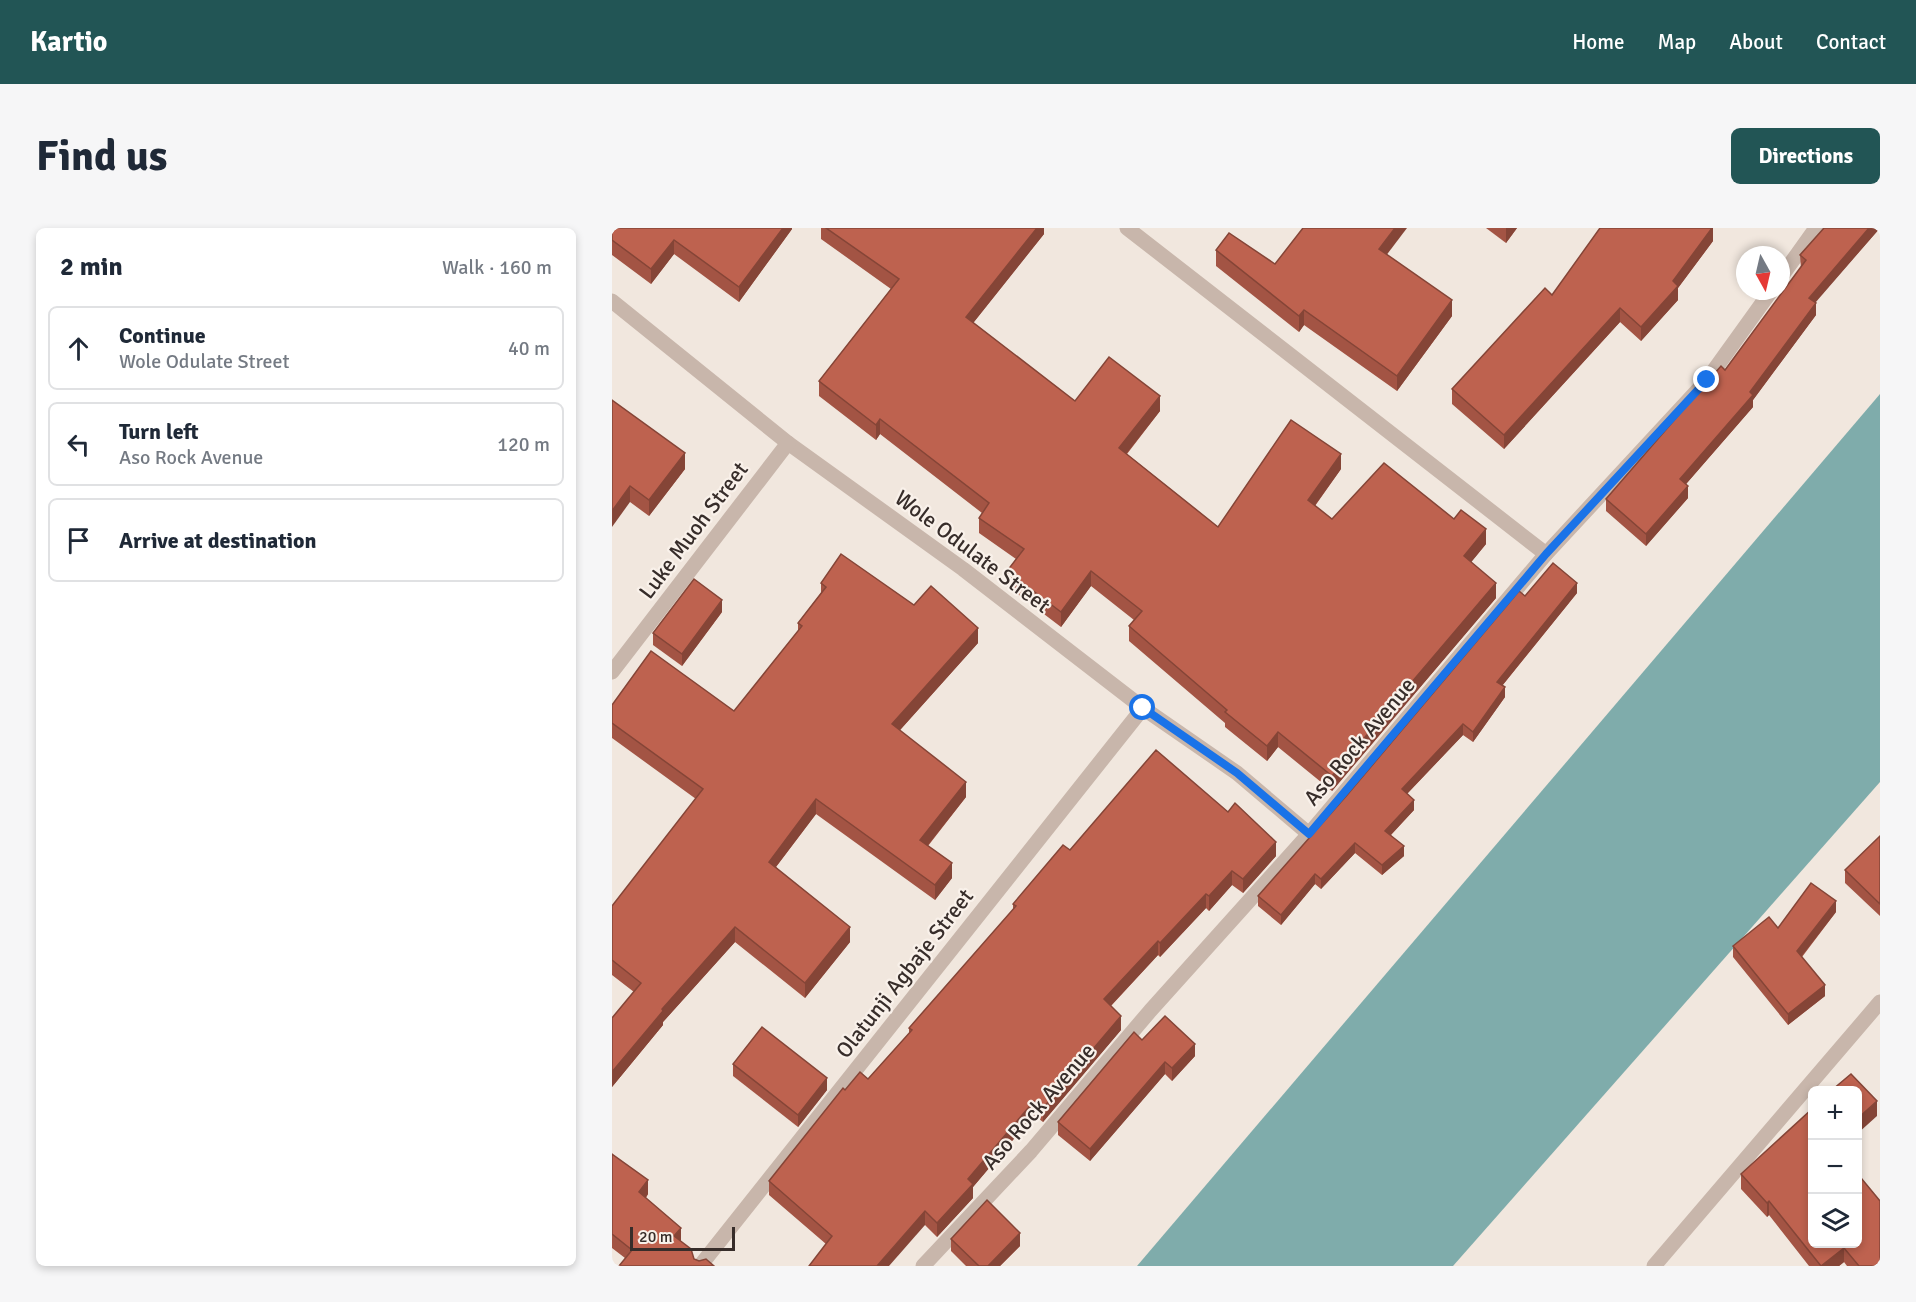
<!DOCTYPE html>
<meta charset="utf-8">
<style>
body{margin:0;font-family:Signika,sans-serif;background:#f6f6f7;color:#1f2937}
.controls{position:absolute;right:18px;bottom:18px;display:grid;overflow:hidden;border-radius:9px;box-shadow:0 3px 9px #0003}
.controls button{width:54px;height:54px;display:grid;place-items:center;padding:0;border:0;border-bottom:2px solid #e0e1e3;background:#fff;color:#1f2937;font:30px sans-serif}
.compass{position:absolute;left:1124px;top:18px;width:54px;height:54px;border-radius:50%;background:#fff;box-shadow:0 3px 9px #0003;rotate:172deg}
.scale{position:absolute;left:18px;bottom:15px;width:105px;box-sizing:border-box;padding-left:6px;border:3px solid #372d2a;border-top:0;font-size:16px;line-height:21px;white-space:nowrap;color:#372d2a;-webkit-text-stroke:4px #f9f1ea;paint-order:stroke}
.stop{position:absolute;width:18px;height:18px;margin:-14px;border:4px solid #1a73e8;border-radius:50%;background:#fff}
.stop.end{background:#1a73e8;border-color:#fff;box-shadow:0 2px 6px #0008}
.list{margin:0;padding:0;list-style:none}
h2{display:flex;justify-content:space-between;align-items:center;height:78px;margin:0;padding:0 24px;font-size:26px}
h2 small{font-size:20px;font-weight:400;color:#747a83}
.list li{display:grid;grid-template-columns:39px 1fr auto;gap:18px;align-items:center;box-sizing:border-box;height:84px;margin:0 12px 12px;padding:0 12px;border:2px solid #e0e1e3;border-radius:9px}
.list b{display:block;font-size:22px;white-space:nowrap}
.list p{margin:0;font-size:20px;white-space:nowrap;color:#747a83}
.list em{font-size:20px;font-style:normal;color:#747a83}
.icon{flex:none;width:33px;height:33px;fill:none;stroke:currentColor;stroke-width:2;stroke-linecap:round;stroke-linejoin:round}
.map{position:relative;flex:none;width:1268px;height:1038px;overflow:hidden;border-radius:9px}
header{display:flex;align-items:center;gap:36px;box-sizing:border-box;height:84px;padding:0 30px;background:#255;color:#fff}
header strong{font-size:28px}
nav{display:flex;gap:33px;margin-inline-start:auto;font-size:21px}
.intro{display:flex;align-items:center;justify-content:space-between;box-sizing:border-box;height:144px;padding:0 36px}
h1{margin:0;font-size:42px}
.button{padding:15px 27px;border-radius:9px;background:#255;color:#fff;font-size:21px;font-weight:700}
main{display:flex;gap:36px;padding:0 36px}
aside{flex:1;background:#fff;border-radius:9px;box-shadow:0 3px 9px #0003}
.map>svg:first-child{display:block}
.water{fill:#7facab}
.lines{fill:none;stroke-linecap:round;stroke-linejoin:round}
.minor{stroke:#c8b6ab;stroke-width:15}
.wall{fill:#a35444}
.shaded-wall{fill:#854537}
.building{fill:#be624f;stroke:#854537;stroke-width:1.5}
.route{stroke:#1a73e8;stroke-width:8}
.labels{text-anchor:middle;stroke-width:4.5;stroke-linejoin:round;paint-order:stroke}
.street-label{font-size:22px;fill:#372d2a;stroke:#f9f1ea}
</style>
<header>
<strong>Kartio</strong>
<nav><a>Home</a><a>Map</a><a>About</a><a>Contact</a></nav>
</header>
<div class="intro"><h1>Find us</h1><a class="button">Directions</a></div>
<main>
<aside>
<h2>2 min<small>Walk · 160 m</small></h2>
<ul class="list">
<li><svg class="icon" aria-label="ahead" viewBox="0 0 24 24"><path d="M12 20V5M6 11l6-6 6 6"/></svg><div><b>Continue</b><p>Wole Odulate Street</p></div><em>40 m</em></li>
<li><svg class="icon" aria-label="left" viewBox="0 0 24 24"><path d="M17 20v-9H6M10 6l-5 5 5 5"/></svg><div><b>Turn left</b><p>Aso Rock Avenue</p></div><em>120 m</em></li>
<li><svg class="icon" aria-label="arrive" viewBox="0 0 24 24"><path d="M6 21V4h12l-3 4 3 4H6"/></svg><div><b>Arrive at destination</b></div></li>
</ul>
</aside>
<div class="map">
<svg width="1268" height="1038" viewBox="0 0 1268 1038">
<rect width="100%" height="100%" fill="#f1e7de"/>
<path class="water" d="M 1268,166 L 1268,554 L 841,1038 L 525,1038 Z"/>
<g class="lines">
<g class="minor">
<path d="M 515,0 L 934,326"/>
<path d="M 1169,49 L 1204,0"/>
<path d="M 0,73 L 176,215 L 351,341 L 531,480 L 625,545 L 697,606"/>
<path d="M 0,444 L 176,215"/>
<path d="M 88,1038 L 531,480"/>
<path d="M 311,1038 L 419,923 L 538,783 L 697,606 L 934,326 L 1095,152 L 1159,63"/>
<path d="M 1042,1038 L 1268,774"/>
</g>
</g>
<g class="wall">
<path d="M 0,0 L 180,0 L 180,1 L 127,74 L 62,26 L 39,56 L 0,27 Z"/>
<path d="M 209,0 L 432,0 L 432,6 L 361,95 L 463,173 L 548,183 L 515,226 L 606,299 L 729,241 L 703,278 L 720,291 L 842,291 L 874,316 L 859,334 L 884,370 L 720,563 L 666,519 L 655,533 L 613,499 L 613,495 L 517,413 L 517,398 L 522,392 L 479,358 L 449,399 L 395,358 L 395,343 L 404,331 L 367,305 L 367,290 L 370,285 L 268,206 L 264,212 L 207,168 L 207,153 L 279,61 L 209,11 Z"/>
<path d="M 874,0 L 905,0 L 894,15 Z"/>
<path d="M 1101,0 L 1101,13 L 1066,60 L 1066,72 L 1029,113 L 1008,94 L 892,221 L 840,176 L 840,161 L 940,67 Z"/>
<path d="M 1212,0 L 1268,0 L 1203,74 L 1204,87 L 1141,172 L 1141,179 L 1074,256 L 1076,270 L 1034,318 L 994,283 L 994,271 L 1113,142 L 1189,40 L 1188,27 Z"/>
<path d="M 604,22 L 663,36 L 775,27 L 840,88 L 785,163 L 692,97 L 687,104 L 604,38 Z"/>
<path d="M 0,172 L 73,241 L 37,288 L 18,274 Z"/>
<path d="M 209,355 L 302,377 L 366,415 L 288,502 L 354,569 L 316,618 L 340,650 L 323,672 L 204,586 L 164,639 L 238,714 L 193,770 L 123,714 L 51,794 L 51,797 L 0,859 L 0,790 L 22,764 L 0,747 L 0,678 L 84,571 L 0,510 L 0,477 L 122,483 L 186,403 L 186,395 L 209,365 Z"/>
<path d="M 965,365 L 890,458 L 893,469 L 861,514 L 851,507 L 795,566 L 802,582 L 779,607 L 792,628 L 770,647 L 743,625 L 709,661 L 703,656 L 669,697 L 646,678 L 646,668 L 913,368 Z"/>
<path d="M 110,384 L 70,438 L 41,417 L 41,405 Z"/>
<path d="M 1268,608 L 1268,688 L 1233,655 L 1233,642 Z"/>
<path d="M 458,622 L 664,628 L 631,665 L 620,657 L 597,683 L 594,680 L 548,729 L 546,727 L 499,778 L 509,802 L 431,894 L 422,887 L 361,959 L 361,970 L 325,1009 L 313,997 L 214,1016 L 157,967 L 157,953 L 233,862 L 256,851 L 297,806 L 297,800 L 401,682 L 401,676 Z"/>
<path d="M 1224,684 L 1190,729 L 1213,768 L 1176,797 L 1121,729 L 1121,718 L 1166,700 Z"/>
<path d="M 530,812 L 583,828 L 560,853 L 553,846 L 478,933 L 446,907 L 446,894 Z"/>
<path d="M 121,836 L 215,862 L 186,899 L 121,848 Z"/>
<path d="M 0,926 L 36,966 L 34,970 L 69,1013 L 82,1031 L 102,1038 L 13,1030 L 0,1020 Z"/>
<path d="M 1129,946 L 1245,1016 L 1268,1038 L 1235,1038 L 1232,1034 L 1227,1038 L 1197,1038 L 1157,987 L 1155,989 L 1129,961 Z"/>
<path d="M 339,1011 L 408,1018 L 388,1038 L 354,1038 L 339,1023 Z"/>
</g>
<g class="shaded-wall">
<path d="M 171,0 L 180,0 L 180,1 L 127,74 L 127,59 Z"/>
<path d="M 425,0 L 432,0 L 432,6 L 354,104 L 354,89 Z"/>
<path d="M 783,0 L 795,0 L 767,37 L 767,21 Z"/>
<path d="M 894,0 L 905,0 L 894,15 Z"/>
<path d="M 1100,0 L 1101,0 L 1101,13 L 1066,60 L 1066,72 L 1029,113 L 1029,99 L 1061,53 Z"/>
<path d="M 1257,0 L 1268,0 L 1197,82 L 1197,70 Z"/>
<path d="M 62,12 L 62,26 L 39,56 L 39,41 Z"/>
<path d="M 840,72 L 840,88 L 785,163 L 785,148 Z"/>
<path d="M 1204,75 L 1204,87 L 1141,172 L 1141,179 L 1068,263 L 1068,251 L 1138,164 Z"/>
<path d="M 1008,80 L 1008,94 L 892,221 L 892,207 Z"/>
<path d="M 692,82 L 692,97 L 687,104 L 687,88 Z"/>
<path d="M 548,168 L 548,183 L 507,235 L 507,220 Z"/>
<path d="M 268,191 L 268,206 L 264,212 L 264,197 Z"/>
<path d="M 73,225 L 73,241 L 37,288 L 37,272 Z"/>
<path d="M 729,226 L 729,241 L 696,287 L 696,272 Z"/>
<path d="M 18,258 L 18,274 L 0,299 L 0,283 Z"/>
<path d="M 1076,258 L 1076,270 L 1034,318 L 1034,306 Z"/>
<path d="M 874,301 L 874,316 L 852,343 L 852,328 Z"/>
<path d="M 479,343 L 479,358 L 449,399 L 449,384 Z"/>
<path d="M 884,355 L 884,370 L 720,563 L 720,548 Z"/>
<path d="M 965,355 L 965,365 L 885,464 L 885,454 Z"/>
<path d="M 110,372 L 110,384 L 70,438 L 70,426 Z"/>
<path d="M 366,400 L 366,415 L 280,511 L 280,496 Z"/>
<path d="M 893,459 L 893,469 L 861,514 L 861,504 Z"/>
<path d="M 851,496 L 851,507 L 790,571 L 790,561 Z"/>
<path d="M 666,504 L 666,519 L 655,533 L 655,518 Z"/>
<path d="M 354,554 L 354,569 L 308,627 L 308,612 Z"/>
<path d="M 204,571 L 204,586 L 157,648 L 157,634 Z"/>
<path d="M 802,572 L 802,582 L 773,613 L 773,603 Z"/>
<path d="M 664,614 L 664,628 L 631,665 L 631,651 Z"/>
<path d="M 743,615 L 743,625 L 709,661 L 709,651 Z"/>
<path d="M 792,618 L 792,628 L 770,647 L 770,637 Z"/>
<path d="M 340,635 L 340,650 L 323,672 L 323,657 Z"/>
<path d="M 620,643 L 620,657 L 597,683 L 597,668 Z"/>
<path d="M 703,646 L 703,656 L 669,697 L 669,687 Z"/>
<path d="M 594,666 L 594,680 L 548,729 L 548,715 Z"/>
<path d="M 1224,673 L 1224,684 L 1185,734 L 1185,723 Z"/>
<path d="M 123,699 L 123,714 L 51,794 L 51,797 L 0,859 L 0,844 L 50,781 Z"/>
<path d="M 238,699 L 238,714 L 193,770 L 193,755 Z"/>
<path d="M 546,713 L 546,727 L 492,785 L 492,771 Z"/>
<path d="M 1213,757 L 1213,768 L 1176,797 L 1176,786 Z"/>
<path d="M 509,788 L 509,802 L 431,894 L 431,880 Z"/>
<path d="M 583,816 L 583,828 L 560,853 L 560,840 Z"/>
<path d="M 553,834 L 553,846 L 478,933 L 478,921 Z"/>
<path d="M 215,850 L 215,862 L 186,899 L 186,887 Z"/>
<path d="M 422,873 L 422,887 L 361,959 L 361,970 L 325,1009 L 325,995 L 356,951 Z"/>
<path d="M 1265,873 L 1265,888 L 1245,906 L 1245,891 Z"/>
<path d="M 36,952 L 36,966 L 27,978 L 27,964 Z"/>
<path d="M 1157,973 L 1157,987 L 1155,989 L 1155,975 Z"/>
<path d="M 313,983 L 313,997 L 277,1038 L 265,1038 Z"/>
<path d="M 69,1000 L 69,1014 L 62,1008 Z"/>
<path d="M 408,1005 L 408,1018 L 388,1038 L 376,1038 Z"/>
<path d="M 1232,1020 L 1232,1034 L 1227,1038 L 1209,1038 Z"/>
</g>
<g class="building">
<path d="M 0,0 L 171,0 L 127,59 L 62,12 L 39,41 L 0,12 Z"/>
<path d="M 214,0 L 425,0 L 354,89 L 463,173 L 497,129 L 548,168 L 507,220 L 606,299 L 679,192 L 729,226 L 696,272 L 720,291 L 772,235 L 842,291 L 849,282 L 874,301 L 852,328 L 884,355 L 720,548 L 666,504 L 655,518 L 613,484 L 615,482 L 517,398 L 530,383 L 479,343 L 449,384 L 395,343 L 412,321 L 367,290 L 377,275 L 268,191 L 264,197 L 207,153 L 287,51 Z"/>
<path d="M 691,0 L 783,0 L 767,21 L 840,72 L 785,148 L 692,82 L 687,88 L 604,22 L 617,5 L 663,36 Z"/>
<path d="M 988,0 L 1100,0 L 1061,53 L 1066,58 L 1029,99 L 1008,80 L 892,207 L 840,161 L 933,60 L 940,67 Z"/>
<path d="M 1212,0 L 1257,0 L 1197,70 L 1204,75 L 1138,164 L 1141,167 L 1068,251 L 1076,258 L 1034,306 L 994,271 L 1109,138 L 1113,142 L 1194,32 L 1188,27 Z"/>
<path d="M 0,172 L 73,225 L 37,272 L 18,258 L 0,283 Z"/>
<path d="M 229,326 L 302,377 L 319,358 L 366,400 L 280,496 L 354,554 L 308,612 L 340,635 L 323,657 L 204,571 L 157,634 L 238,699 L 193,755 L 123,699 L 50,781 L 51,783 L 0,844 L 0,790 L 29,755 L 0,732 L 0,678 L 91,561 L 0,495 L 0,477 L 39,423 L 122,483 L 190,398 L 186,395 L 214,359 L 209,355 Z"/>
<path d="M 941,335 L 965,355 L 885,454 L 893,459 L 861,504 L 851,496 L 790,561 L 802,572 L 773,603 L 792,618 L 770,637 L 743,615 L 709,651 L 703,646 L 669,687 L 646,668 L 736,566 L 907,363 L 913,368 Z"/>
<path d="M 82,351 L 110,372 L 70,426 L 41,405 Z"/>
<path d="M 544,522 L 616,584 L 623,575 L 664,614 L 631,651 L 620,643 L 597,668 L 594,666 L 548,715 L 546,713 L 492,771 L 509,788 L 431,880 L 422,873 L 356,951 L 361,956 L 325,995 L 313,983 L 265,1038 L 197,1038 L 220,1008 L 157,953 L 231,860 L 233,862 L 248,844 L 256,851 L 300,802 L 297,800 L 404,678 L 401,676 L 451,617 L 458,622 Z"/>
<path d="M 1268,608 L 1268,676 L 1233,642 Z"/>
<path d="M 1199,655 L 1224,673 L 1185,723 L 1213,757 L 1176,786 L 1121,718 L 1157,689 L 1166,700 Z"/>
<path d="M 553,788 L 583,816 L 560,840 L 553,834 L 478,921 L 446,894 L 522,804 L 530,812 Z"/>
<path d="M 150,799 L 215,850 L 186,887 L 121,836 Z"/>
<path d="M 1239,846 L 1265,873 L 1245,891 L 1245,862 L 1220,862 Z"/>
<path d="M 1200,881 L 1200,1016 L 1245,1016 L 1245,945 L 1268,973 L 1268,1038 L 1247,1038 L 1232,1020 L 1209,1038 L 1157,973 L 1155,975 L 1129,946 Z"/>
<path d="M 0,926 L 36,952 L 27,964 L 69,1000 L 62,1008 L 79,1021 L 82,1031 L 87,1033 L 94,1031 L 102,1038 L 7,1038 L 20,1022 L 0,1006 Z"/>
<path d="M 375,972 L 408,1005 L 376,1038 L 367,1038 L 339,1011 Z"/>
</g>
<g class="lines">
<path class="route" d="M 531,480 L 625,545 L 697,606 L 934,326 L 1095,152"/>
</g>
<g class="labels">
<g class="street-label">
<text transform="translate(81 302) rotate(-53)" y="8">Luke Muoh Street</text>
<text transform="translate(361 323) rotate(37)" y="8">Wole Odulate Street</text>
<text transform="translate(747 513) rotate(-50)" y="8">Aso Rock Avenue</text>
<text transform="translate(292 745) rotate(-52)" y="8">Olatunji Agbaje Street</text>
<text transform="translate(426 878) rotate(-49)" y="8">Aso Rock Avenue</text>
</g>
</g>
</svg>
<div class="controls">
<button>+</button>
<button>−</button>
<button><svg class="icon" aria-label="layers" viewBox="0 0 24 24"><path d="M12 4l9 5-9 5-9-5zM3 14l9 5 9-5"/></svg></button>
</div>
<svg class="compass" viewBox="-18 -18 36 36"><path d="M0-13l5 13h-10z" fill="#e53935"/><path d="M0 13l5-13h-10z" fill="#747a83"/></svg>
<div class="scale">20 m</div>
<div class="stop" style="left:531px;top:480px"></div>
<div class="stop end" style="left:1095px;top:152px"></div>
</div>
</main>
